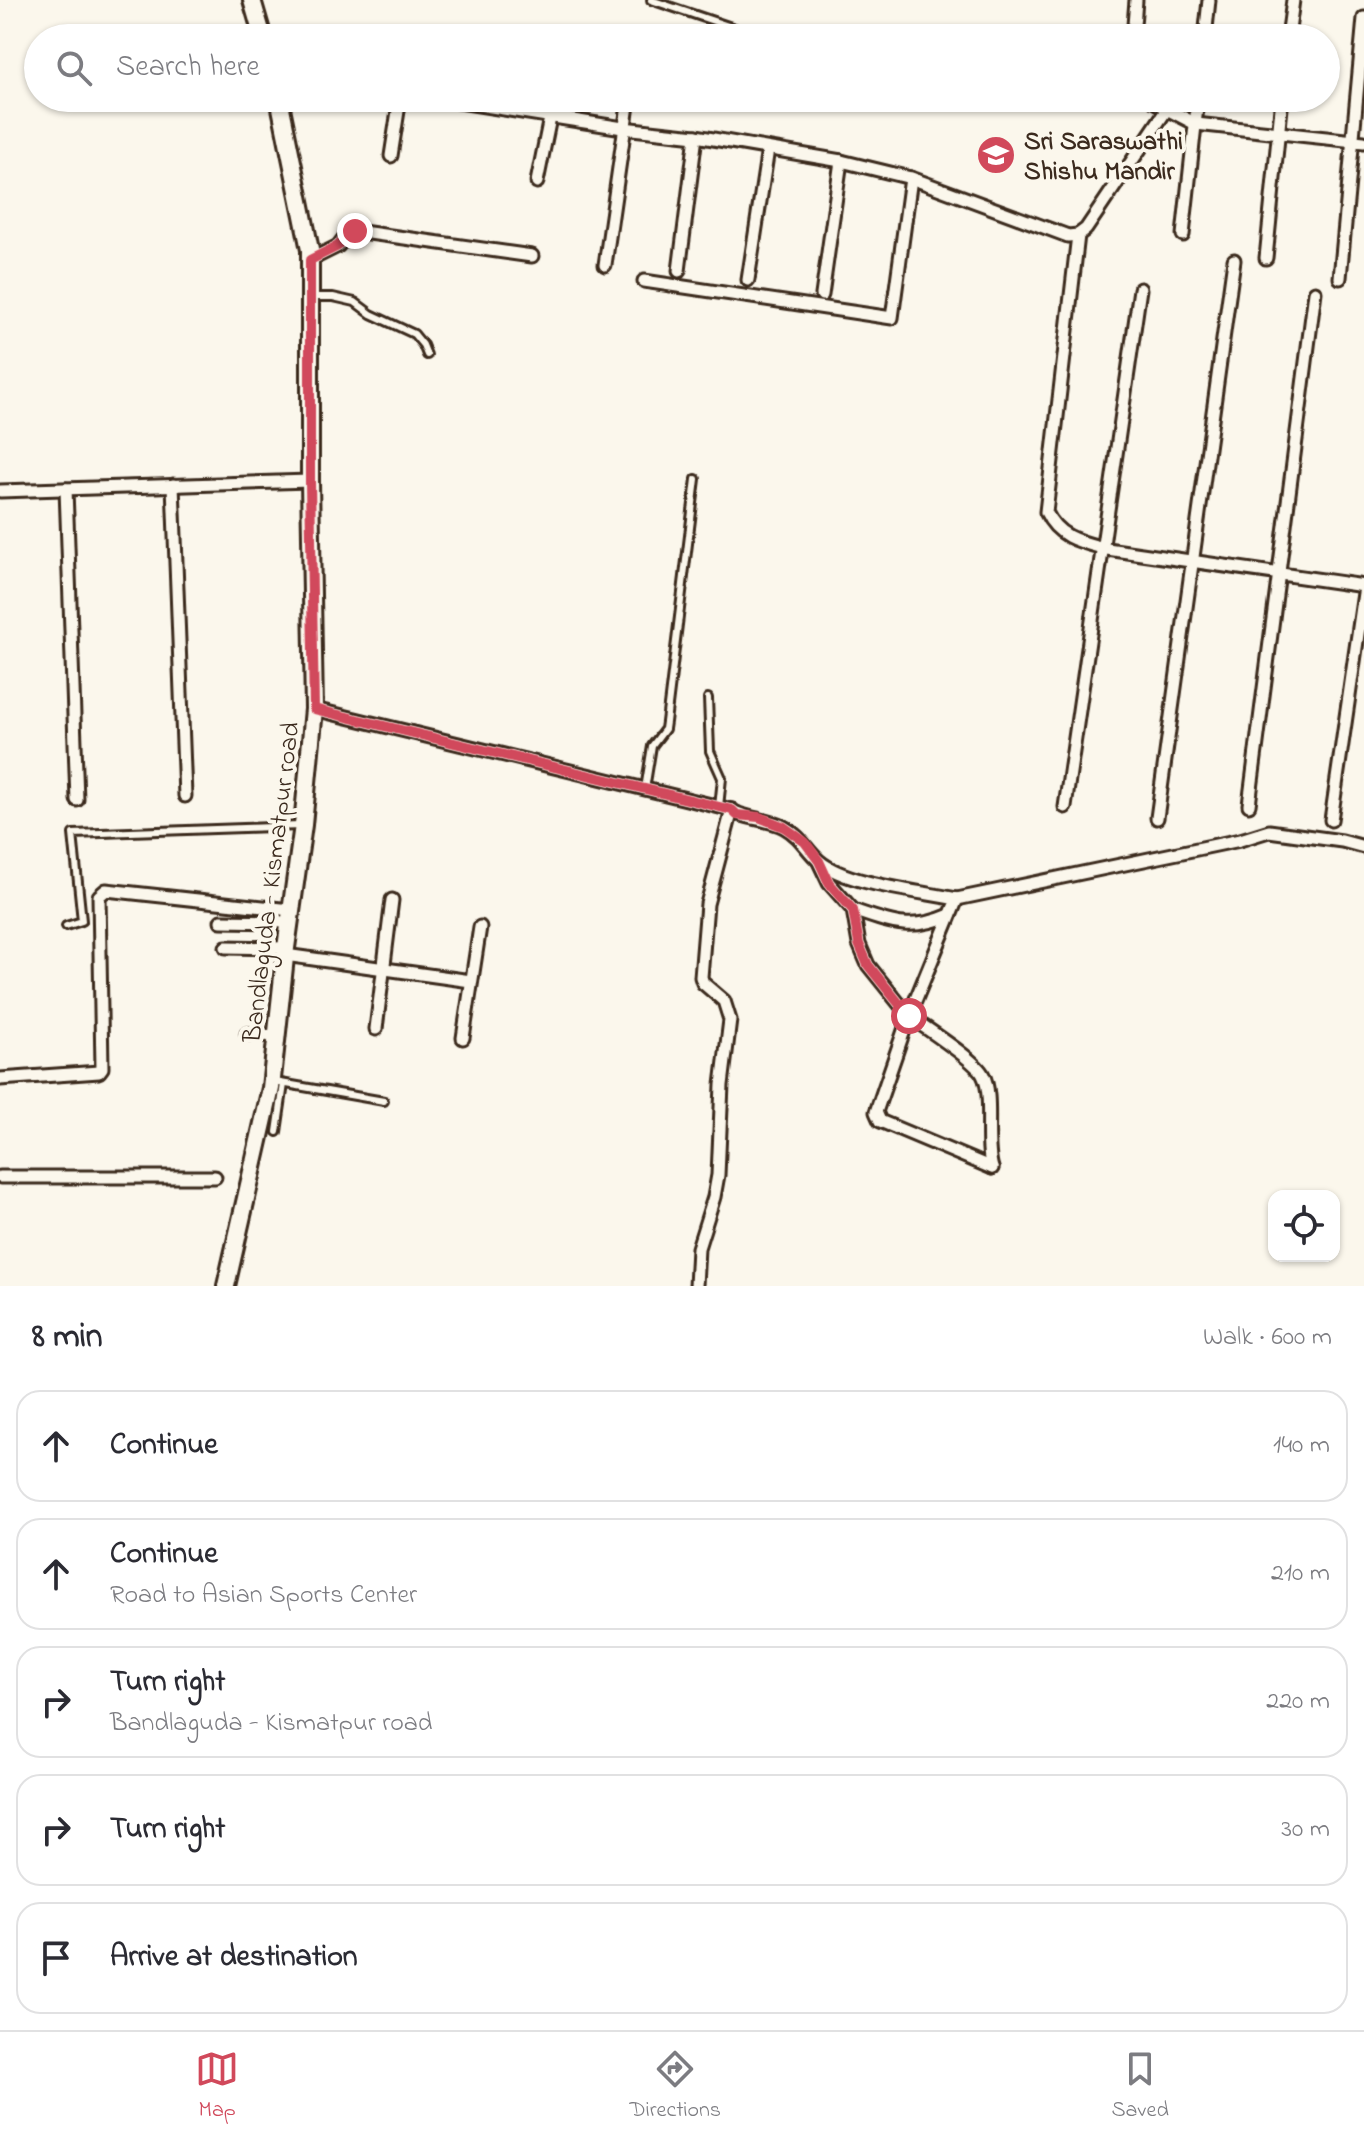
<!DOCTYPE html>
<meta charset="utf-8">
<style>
body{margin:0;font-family:"Indie Flower",sans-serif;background:#f2f2f3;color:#2b2b33}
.controls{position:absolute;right:24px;bottom:24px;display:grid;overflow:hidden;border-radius:16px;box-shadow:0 2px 6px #0004}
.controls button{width:72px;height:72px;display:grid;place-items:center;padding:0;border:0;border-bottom:2px solid #e1e1e2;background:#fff;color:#2b2b33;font:40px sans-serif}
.stop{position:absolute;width:24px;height:24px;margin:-18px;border:6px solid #d1495b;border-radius:50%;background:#fff}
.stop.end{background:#d1495b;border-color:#fff;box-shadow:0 2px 8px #0008}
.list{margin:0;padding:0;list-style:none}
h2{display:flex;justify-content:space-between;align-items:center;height:104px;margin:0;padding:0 32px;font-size:34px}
h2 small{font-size:26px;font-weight:400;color:#7c7c81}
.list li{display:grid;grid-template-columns:52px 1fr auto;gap:24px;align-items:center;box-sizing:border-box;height:112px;margin:0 16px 16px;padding:0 16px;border:2px solid #e1e1e2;border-radius:24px}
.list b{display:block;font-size:30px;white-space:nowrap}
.list p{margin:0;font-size:26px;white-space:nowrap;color:#7c7c81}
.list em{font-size:26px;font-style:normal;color:#7c7c81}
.icon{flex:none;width:44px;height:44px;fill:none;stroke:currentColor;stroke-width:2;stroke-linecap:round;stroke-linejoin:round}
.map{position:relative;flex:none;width:1364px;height:1286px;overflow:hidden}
.search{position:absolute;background:#fff;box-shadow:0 2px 6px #0004;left:24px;right:24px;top:24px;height:88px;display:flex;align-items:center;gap:20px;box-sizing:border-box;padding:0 28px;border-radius:44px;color:#7c7c81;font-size:30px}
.sheet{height:744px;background:#fff}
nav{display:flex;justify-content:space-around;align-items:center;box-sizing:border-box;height:112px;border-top:2px solid #e1e1e2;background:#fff;font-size:22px;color:#7c7c81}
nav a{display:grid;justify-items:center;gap:4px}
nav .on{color:#d1495b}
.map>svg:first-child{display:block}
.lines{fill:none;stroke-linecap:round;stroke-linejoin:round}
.lane-casing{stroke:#3b2a1e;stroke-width:12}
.street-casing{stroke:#3b2a1e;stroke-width:17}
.secondary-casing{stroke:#3b2a1e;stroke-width:22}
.lane{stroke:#fbf7ec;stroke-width:6}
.street{stroke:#fbf7ec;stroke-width:11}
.secondary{stroke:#fbf7ec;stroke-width:16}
.route{stroke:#d1495b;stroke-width:10}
.labels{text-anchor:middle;stroke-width:8;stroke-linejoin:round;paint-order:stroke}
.poi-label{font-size:26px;font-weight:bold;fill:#3b2a1e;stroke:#fbf7ec;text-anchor:start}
.street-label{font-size:26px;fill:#3b2a1e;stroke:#fbf7ec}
</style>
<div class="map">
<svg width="1364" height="1286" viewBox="0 0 1364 1286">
<rect width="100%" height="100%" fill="#fbf7ec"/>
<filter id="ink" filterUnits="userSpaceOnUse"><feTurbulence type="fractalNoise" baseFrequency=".0125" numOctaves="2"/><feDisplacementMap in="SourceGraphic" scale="16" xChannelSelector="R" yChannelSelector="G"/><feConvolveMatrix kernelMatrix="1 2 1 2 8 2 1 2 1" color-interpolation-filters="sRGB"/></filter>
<g filter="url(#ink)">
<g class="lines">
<defs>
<g id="lane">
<path d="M 651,0 L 764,38"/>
<path d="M 310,297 L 333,297 L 355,302 L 371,314 L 414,334 L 423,345 L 427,355"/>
<path d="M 708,698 L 710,751 L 722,778 L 719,807"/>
<path d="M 645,789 L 652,746 L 665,729 L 666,722 L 696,479"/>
<path d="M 66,926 L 82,921 L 73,834 L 300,826"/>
<path d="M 275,1082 L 384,1101"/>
<path d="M 277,1132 L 284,1084"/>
</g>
<g id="street">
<path d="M 1133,38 L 1136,0"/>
<path d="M 1205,38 L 1209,0"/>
<path d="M 1288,38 L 1293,0"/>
<path d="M 434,98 L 623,128 L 696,136 L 841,161 L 911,178 L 1068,236 L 1078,235 L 1086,229 L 1167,109 L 1196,124 L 1364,142"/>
<path d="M 1148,98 L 1167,109"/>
<path d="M 391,156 L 400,98"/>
<path d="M 537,182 L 554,98"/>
<path d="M 1078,235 L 1046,512 C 1058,538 1081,542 1107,549 L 1364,586"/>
<path d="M 1183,235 L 1198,98"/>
<path d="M 1266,258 L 1282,98"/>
<path d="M 310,260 L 338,246 L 345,237 L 355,231 L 532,256"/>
<path d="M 605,265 L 629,98"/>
<path d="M 679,271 L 696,136"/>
<path d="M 1340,278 L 1364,18"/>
<path d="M 748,280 L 768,149"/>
<path d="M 644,281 L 892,318 L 911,178"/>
<path d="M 822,295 L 841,161"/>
<path d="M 173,485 L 185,796"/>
<path d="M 66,489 L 77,800"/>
<path d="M 0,491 L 310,481"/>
<path d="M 314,709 L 732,810 C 740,818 769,819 784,827 C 802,837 806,850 819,861 C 847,885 919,891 957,899 L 909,1016 C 925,1028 976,1060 983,1075 C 994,1095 984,1142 992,1168"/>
<path d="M 1249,805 L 1315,292"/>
<path d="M 1065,807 L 1140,289"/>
<path d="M 1157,818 L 1234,260"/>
<path d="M 1331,820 L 1364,593"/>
<path d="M 819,862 L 829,883 L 853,910 L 859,944 L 868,965 L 909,1016 L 876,1112 L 880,1121 L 992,1168"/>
<path d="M 957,899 L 1240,840 L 1269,831 L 1342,841 L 1364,847"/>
<path d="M 853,910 C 891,923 911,932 950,915"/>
<path d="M 221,921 L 290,922"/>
<path d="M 226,947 L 286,948"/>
<path d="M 285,955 L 471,981"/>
<path d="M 376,1029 L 392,900"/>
<path d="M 247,1034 L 276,1036"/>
<path d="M 463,1038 L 480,927"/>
<path d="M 0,1079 L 99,1072 L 102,1068 L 99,896 L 106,890 L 291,910"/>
<path d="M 0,1177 L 215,1177"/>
<path d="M 696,1286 L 698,1248 L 714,1197 L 718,1175 L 722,1085 L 730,1020 L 724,1001 L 703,983 L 701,977 L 707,904 L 732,810"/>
</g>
<g id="secondary">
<path d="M 252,0 L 263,38"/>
<path d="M 226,1286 L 271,1088 L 286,948 L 303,825 L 314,709 L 310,481 L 310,250 L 279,98"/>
</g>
</defs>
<use href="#lane" class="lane-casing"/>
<use href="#street" class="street-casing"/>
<use href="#secondary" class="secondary-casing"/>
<use href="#lane" class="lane"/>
<use href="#street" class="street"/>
<use href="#secondary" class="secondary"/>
</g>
</g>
<g class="lines" filter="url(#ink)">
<path class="route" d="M 355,231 L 345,237 L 338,246 L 310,260 L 310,481 L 314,709 L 732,810 L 737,815 L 759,817 L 784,827 L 805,842 L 819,861 L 829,883 L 853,910 L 859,944 L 868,965 L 909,1016"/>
</g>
<defs>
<symbol id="school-disc" viewBox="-11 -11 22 22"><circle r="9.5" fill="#d1495b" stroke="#fbf7ec"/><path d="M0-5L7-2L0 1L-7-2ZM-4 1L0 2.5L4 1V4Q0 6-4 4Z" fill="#fff"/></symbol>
</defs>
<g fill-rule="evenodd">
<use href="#school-disc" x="974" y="133" width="44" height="44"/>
</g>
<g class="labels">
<g class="poi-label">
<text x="1024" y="149">Sri Saraswathi<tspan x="1024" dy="30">Shishu Mandir</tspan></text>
</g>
<g class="street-label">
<text transform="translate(270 882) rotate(-83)" y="9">Bandlaguda - Kismatpur road</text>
</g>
</g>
</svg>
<div class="controls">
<button><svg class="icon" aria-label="locate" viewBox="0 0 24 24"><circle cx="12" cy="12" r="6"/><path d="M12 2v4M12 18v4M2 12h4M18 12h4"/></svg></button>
</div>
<div class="stop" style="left:909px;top:1016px"></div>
<div class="stop end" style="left:355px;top:231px"></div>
<div class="search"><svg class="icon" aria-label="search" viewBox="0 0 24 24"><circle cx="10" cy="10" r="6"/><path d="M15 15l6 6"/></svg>Search here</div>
</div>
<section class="sheet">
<h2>8 min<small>Walk · 600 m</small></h2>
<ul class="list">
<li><svg class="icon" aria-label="ahead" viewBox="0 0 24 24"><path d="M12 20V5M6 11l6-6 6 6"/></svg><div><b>Continue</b></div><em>140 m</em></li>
<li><svg class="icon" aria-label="ahead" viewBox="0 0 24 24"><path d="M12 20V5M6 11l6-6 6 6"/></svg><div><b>Continue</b><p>Road to Asian Sports Center</p></div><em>210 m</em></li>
<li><svg class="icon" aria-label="right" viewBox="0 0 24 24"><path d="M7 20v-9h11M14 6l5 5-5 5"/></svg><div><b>Turn right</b><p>Bandlaguda - Kismatpur road</p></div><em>220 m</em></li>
<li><svg class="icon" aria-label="right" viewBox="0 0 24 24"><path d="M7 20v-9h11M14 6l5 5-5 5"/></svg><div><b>Turn right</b></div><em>30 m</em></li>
<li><svg class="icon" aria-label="arrive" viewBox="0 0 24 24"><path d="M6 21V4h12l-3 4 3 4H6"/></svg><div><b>Arrive at destination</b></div></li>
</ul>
</section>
<nav>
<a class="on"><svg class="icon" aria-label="map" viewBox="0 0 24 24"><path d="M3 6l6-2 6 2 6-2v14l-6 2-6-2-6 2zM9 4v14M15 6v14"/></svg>Map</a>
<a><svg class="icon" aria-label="directions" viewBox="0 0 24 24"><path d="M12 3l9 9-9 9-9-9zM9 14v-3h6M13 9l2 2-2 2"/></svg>Directions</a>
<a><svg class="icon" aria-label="saved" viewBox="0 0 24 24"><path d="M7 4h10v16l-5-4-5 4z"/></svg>Saved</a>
</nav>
